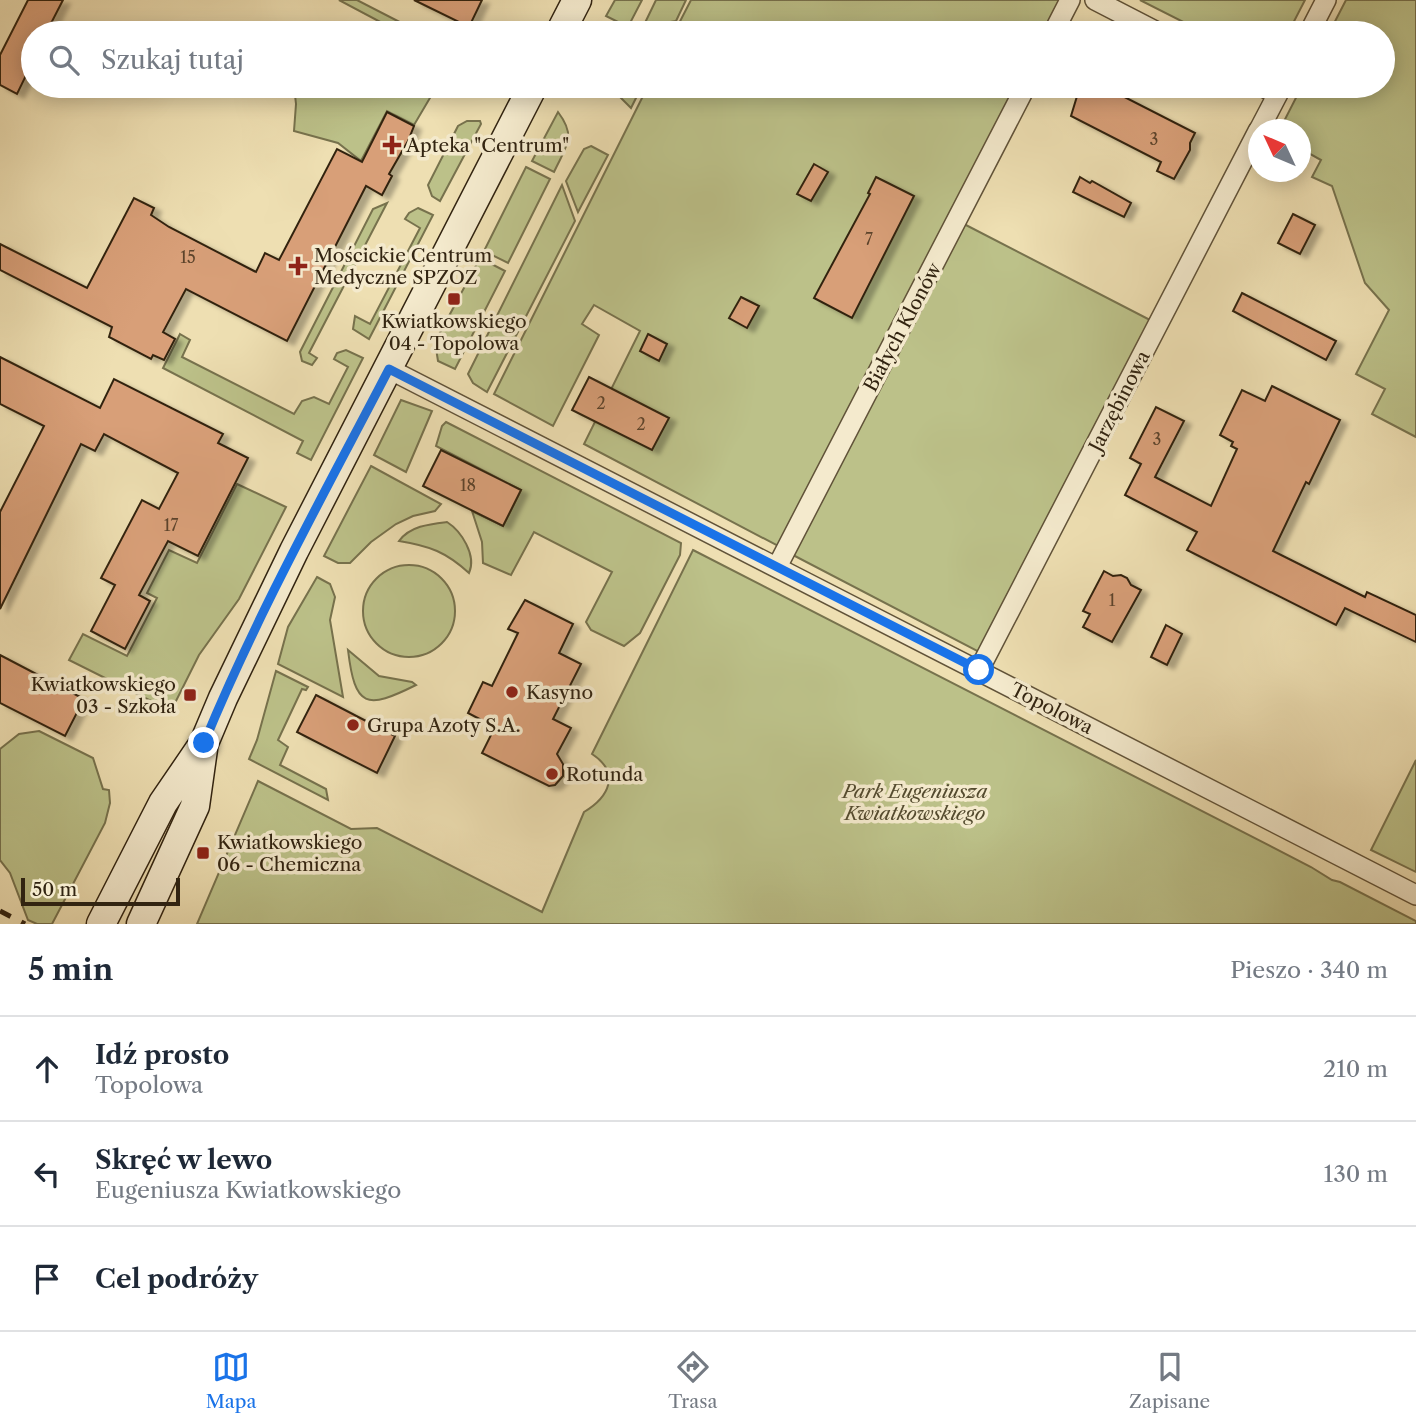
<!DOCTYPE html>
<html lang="pl">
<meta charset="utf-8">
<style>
body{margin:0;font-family:"Libre Caslon Text",serif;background:#f2f2f3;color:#1f2937}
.compass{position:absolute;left:1248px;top:119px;width:63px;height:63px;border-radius:50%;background:#fff;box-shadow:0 4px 18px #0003;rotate:314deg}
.scale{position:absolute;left:21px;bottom:18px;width:159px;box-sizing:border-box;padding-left:7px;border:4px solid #322411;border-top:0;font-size:19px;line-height:24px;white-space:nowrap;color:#322411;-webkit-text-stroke:5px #f4eacd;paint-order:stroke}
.stop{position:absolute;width:21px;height:21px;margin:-16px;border:5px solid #1a73e8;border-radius:50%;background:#fff}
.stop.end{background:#1a73e8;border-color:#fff;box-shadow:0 2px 7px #0008}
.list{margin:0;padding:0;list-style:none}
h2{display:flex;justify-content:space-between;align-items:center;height:91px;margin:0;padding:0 28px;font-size:30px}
h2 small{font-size:23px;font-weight:400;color:#747a83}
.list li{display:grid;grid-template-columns:46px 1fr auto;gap:21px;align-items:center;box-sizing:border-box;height:105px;padding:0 28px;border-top:2px solid #e0e1e3}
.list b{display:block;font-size:26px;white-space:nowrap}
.list p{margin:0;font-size:23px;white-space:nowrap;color:#747a83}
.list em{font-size:23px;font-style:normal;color:#747a83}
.icon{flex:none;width:38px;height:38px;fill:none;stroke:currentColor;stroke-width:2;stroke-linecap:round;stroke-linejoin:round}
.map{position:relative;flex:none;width:1416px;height:924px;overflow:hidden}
.search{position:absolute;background:#fff;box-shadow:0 4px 18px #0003;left:21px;right:21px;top:21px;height:77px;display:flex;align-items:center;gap:18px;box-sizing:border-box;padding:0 24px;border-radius:38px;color:#747a83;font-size:26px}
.sheet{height:406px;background:#fff}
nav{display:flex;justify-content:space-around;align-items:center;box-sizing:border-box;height:98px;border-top:2px solid #e0e1e3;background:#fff;font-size:19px;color:#747a83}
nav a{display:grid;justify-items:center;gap:4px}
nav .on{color:#1a73e8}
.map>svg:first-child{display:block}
.green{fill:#bcc189;stroke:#77724d;stroke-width:2}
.building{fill:#d89f78;stroke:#322411;stroke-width:2;filter:url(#shadow)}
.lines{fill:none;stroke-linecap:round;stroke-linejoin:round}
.street-casing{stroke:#615339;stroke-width:22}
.secondary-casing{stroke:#322411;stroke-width:31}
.street{stroke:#f4eacd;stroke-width:19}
.secondary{stroke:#f4eacd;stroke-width:28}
.rail{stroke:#322411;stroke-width:5;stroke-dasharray:12 12;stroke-linecap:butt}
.route{stroke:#1a73e8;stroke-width:9}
.poi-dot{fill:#8f2418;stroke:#f4eacd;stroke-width:2.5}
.labels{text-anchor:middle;stroke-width:7;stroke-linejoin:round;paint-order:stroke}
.number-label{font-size:16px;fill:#5c432b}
.poi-label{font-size:19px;fill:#322411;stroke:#f4eacd;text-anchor:start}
.street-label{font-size:19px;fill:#322411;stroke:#f4eacd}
.park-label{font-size:19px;font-style:italic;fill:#544b2f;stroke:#f4eacd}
</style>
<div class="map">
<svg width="1416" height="924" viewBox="0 0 1416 924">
<defs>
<filter id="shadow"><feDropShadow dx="7" dy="4" stdDeviation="2" flood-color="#0004"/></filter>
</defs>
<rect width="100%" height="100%" fill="#eedfb2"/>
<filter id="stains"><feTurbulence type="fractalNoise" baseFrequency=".00286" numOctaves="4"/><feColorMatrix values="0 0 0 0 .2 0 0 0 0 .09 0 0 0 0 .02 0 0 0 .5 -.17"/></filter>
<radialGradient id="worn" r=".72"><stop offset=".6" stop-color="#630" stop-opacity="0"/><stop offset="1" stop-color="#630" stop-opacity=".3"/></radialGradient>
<g class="green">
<path d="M 339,0 L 357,0 L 421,33 L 401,33 Z"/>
<path d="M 615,0 L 642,0 L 628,27 L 606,16 Z"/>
<path d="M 656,0 L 686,0 L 676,21 L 643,27 Z"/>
<path d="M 691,0 L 1061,0 L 1045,33 L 674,33 Z"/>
<path d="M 1140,0 L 1305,0 L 1288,33 L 1205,33 Z"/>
<path d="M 1346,0 L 1416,0 L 1416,437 L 1372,414 L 1385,389 L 1356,374 L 1389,310 L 1365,283 L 1332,186 L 1312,177 L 1321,160 L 1301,149 L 1300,130 L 1280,129 L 1302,86 L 1383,86 L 1383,33 L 1329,33 Z"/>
<path d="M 334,25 L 351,33 L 305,33 L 307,30 Z"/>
<path d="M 294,86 L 437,86 L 414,125 L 387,111 L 361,161 L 338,143 L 294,131 L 296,104 Z"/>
<path d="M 617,86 L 642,86 L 631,108 L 619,96 Z"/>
<path d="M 648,86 L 1020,86 L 782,548 L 584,444 L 640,331 L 594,305 L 582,324 L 599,335 L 553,426 L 494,394 Z"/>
<path d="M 558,112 C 577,137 566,146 554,172 L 532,161 Z"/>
<path d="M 467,121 L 480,121 L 481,124 L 440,201 L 432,196 L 428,185 L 458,126 Z"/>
<path d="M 591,146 L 608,155 L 578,212 L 566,181 L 584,149 Z"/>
<path d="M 526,167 L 550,179 L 508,263 L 484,251 Z"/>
<path d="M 562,185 L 575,221 L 487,392 L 473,383 L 468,374 Z"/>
<path d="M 387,203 L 309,353 L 317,358 L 312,365 L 302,361 L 300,352 L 373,209 Z"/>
<path d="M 418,208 L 433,215 L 369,339 L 353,329 L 355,316 L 370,324 L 420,228 L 405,219 L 409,213 Z"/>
<path d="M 962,223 L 1152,321 L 981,653 L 791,554 Z"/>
<path d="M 480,258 L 505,271 L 455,369 L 438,361 L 435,342 Z"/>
<path d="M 180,334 L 190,340 L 182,357 L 294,414 L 302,401 L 314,397 L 329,404 L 348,367 L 334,359 L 337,353 L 346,350 L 363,358 L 311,460 L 297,453 L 303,441 L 163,368 Z"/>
<path d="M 401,400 L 432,411 L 406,472 L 374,455 Z"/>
<path d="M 446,422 L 681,543 L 680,555 L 640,633 L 624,646 L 591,630 L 586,622 L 612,572 L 534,532 L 511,575 L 483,563 L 482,542 L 472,511 L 503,526 L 521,490 L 436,446 L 442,426 Z"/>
<path d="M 371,466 L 441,504 L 435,511 L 413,516 L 396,524 L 371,542 L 350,563 L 338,563 L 324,556 Z"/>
<path d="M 237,484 L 286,507 L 239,599 L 199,655 L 171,711 L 69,660 L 83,634 L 127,656 L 157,598 L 147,593 L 169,550 L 197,563 Z"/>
<path d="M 447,522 C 461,531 477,555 469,573 C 446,552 430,546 399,541 C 410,526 430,524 447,522 Z"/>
<path d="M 693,550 L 1311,867 L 1332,880 L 1340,882 L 1416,921 L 1416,924 L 197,924 L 258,781 L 351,829 L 377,828 L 542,912 L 584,812 C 609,797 621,773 592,754 Z"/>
<circle cx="409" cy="611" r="46"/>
<path d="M 317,577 L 330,584 L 335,597 L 330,620 L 343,697 L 278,664 L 288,627 Z"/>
<path d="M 348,650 L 379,676 L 412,682 L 416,685 C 366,710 355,708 348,650 Z"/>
<path d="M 276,671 L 308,687 L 306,690 L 302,689 L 278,740 L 288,747 L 280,765 L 326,789 L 328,800 L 249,759 L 257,740 Z"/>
<path d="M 39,731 L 93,758 L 103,789 L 109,790 L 110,803 L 105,823 L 52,924 L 37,924 L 28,920 L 10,873 L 0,860 L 0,749 L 19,734 Z"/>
<path d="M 1416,760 L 1416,872 L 1371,850 Z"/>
</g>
<g class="building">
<path d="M 28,0 L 63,0 L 46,33 L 33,33 L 33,61 L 17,94 L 0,85 L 0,55 Z"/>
<path d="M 414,0 L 482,0 L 469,27 Z"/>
<path d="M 1086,86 L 1103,86 L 1195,133 L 1190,143 L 1190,150 L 1174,179 L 1157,171 L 1161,162 L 1071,116 L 1078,93 L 1084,90 Z"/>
<path d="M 387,112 L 414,126 L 408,141 L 389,174 L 392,176 L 382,195 L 366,186 L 287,341 L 186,289 L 163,332 L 175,339 L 164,360 L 153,355 L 151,359 L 109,337 L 112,327 L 0,270 L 0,244 L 87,288 L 134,198 L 154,208 L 151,215 L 169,227 L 256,272 L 265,253 L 279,260 L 337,149 L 362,162 Z"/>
<path d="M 814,164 L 828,172 L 811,201 L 797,194 Z"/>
<path d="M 876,177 L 914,196 L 852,318 L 814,298 L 870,194 L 868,193 Z"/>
<path d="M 1080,177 L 1090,183 L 1092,181 L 1131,203 L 1124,217 L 1073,192 Z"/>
<path d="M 1293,214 L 1315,225 L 1300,254 L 1278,243 Z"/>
<path d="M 1242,293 L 1336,341 L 1326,360 L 1233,311 Z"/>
<path d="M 741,297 L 759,306 L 747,328 L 729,318 Z"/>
<path d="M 648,334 L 667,344 L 659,361 L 640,351 Z"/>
<path d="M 0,357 L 100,408 L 114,379 L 223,434 L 218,443 L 248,458 L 198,556 L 168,541 L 139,595 L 150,601 L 125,649 L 91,631 L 115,585 L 101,578 L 142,500 L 159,509 L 178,473 L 104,434 L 95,451 L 81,444 L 0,609 L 0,512 L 44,426 L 0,404 Z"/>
<path d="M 589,377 L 669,418 L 652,450 L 572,410 Z"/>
<path d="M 1272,386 L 1340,420 L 1309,484 L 1306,482 L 1273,551 L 1365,597 L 1367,592 L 1416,615 L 1416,642 L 1345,608 L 1336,625 L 1187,550 L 1197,532 L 1125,495 L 1141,464 L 1130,458 L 1156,407 L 1184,421 L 1155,477 L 1211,506 L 1237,449 L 1231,446 L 1233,442 L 1220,435 L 1242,390 L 1265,401 Z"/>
<path d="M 441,450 L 521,490 L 503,526 L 423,486 Z"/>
<path d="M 1104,571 L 1113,576 L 1121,575 L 1127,578 L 1131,585 L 1141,590 L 1112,642 L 1083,627 L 1090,614 L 1083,611 Z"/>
<path d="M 525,600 L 573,624 L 559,653 L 581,664 L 553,719 L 571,728 L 557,754 L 563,764 L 563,776 L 555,785 L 549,786 L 482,753 L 495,727 L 468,713 L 483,682 L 492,686 L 518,633 L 508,629 Z"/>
<path d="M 1166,625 L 1182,634 L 1167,665 L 1151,657 Z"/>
<path d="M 0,655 L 84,699 L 65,736 L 0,703 Z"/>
<path d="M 316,695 L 395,736 L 377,773 L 297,732 Z"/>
</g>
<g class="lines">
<defs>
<g id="street">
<path d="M 1095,0 L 1159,33"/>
<path d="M 1053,33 L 1070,0"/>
<path d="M 1309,33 L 1326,0"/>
<path d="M 1261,86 L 1277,94"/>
<path d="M 1259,130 L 1282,86"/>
<path d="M 389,369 L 1416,895"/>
<path d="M 777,567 L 1026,86"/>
<path d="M 979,670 L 1258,131"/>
</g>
<g id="secondary">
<path d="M 560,33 L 577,0"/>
<path d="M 101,924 L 163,803 L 204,743 L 223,698 L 294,551 L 533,86"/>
<path d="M 141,924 L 195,806 L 203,749"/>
</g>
</defs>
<use href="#street" class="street-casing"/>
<use href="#secondary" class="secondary-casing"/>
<use href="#street" class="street"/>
<use href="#secondary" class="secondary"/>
<path class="rail" d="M 0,911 L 25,924"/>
</g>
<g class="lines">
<path class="route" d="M 204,743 C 257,614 325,492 389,369 L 979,670"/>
</g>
<g class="poi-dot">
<path d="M388.5 134.5h7v7h7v7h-7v7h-7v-7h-7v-7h7z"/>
<path d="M294.5 255.5h7v7h7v7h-7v7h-7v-7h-7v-7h7z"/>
<rect x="447" y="292" width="14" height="14" rx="3.5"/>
<circle cx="512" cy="692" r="7"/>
<rect x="183" y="688" width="14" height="14" rx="3.5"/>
<circle cx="353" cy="725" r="7"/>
<circle cx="552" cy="774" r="7"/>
<rect x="196" y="846" width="14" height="14" rx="3.5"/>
</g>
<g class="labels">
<g class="number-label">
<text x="1154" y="145">3</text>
<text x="869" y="245">7</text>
<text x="188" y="263">15</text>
<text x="601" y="409">2</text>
<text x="641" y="430">2</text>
<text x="1157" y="445">3</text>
<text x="468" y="491">18</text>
<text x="171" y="531">17</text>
<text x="1112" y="606">1</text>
</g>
<g class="poi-label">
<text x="406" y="152">Apteka "Centrum"</text>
<text x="314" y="262">Mościckie Centrum<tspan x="314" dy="22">Medyczne SPZOZ</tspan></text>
<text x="454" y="328" text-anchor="middle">Kwiatkowskiego<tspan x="454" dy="22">04 - Topolowa</tspan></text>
<text x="176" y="691" text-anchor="end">Kwiatkowskiego<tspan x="176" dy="22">03 - Szkoła</tspan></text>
<text x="526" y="699">Kasyno</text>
<text x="367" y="732">Grupa Azoty S.A.</text>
<text x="566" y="781">Rotunda</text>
<text x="217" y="849">Kwiatkowskiego<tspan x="217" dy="22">06 - Chemiczna</tspan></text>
</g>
<g class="street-label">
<text transform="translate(902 327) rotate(-62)" y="7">Białych Klonów</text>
<text transform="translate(1119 401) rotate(-63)" y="7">Jarzębinowa</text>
<text transform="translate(1052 708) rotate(27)" y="7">Topolowa</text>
</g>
<g class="park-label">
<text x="915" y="798">Park Eugeniusza<tspan x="915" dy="22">Kwiatkowskiego</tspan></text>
</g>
</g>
<rect width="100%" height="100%" filter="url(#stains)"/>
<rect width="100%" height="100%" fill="url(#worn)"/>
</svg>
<svg class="compass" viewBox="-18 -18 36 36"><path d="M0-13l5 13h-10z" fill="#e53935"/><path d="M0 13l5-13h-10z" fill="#747a83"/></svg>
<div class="scale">50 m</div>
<div class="stop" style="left:979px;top:670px"></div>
<div class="stop end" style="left:204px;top:743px"></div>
<div class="search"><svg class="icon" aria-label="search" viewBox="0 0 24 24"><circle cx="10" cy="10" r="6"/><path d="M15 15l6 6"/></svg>Szukaj tutaj</div>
</div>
<section class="sheet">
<h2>5 min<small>Pieszo · 340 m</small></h2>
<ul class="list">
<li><svg class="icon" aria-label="ahead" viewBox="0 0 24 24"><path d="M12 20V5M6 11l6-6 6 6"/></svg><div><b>Idź prosto</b><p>Topolowa</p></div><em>210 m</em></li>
<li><svg class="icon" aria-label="left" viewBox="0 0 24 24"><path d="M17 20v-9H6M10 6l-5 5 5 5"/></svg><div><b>Skręć w lewo</b><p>Eugeniusza Kwiatkowskiego</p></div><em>130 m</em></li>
<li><svg class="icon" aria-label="arrive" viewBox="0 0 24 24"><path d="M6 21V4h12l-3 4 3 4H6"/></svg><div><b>Cel podróży</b></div></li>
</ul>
</section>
<nav>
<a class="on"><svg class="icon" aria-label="map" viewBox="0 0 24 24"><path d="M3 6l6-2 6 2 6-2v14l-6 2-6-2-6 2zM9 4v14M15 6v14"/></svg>Mapa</a>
<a><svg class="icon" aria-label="directions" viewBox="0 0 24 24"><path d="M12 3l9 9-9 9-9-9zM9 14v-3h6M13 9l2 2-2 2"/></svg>Trasa</a>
<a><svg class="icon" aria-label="saved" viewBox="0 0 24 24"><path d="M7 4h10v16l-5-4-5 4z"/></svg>Zapisane</a>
</nav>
